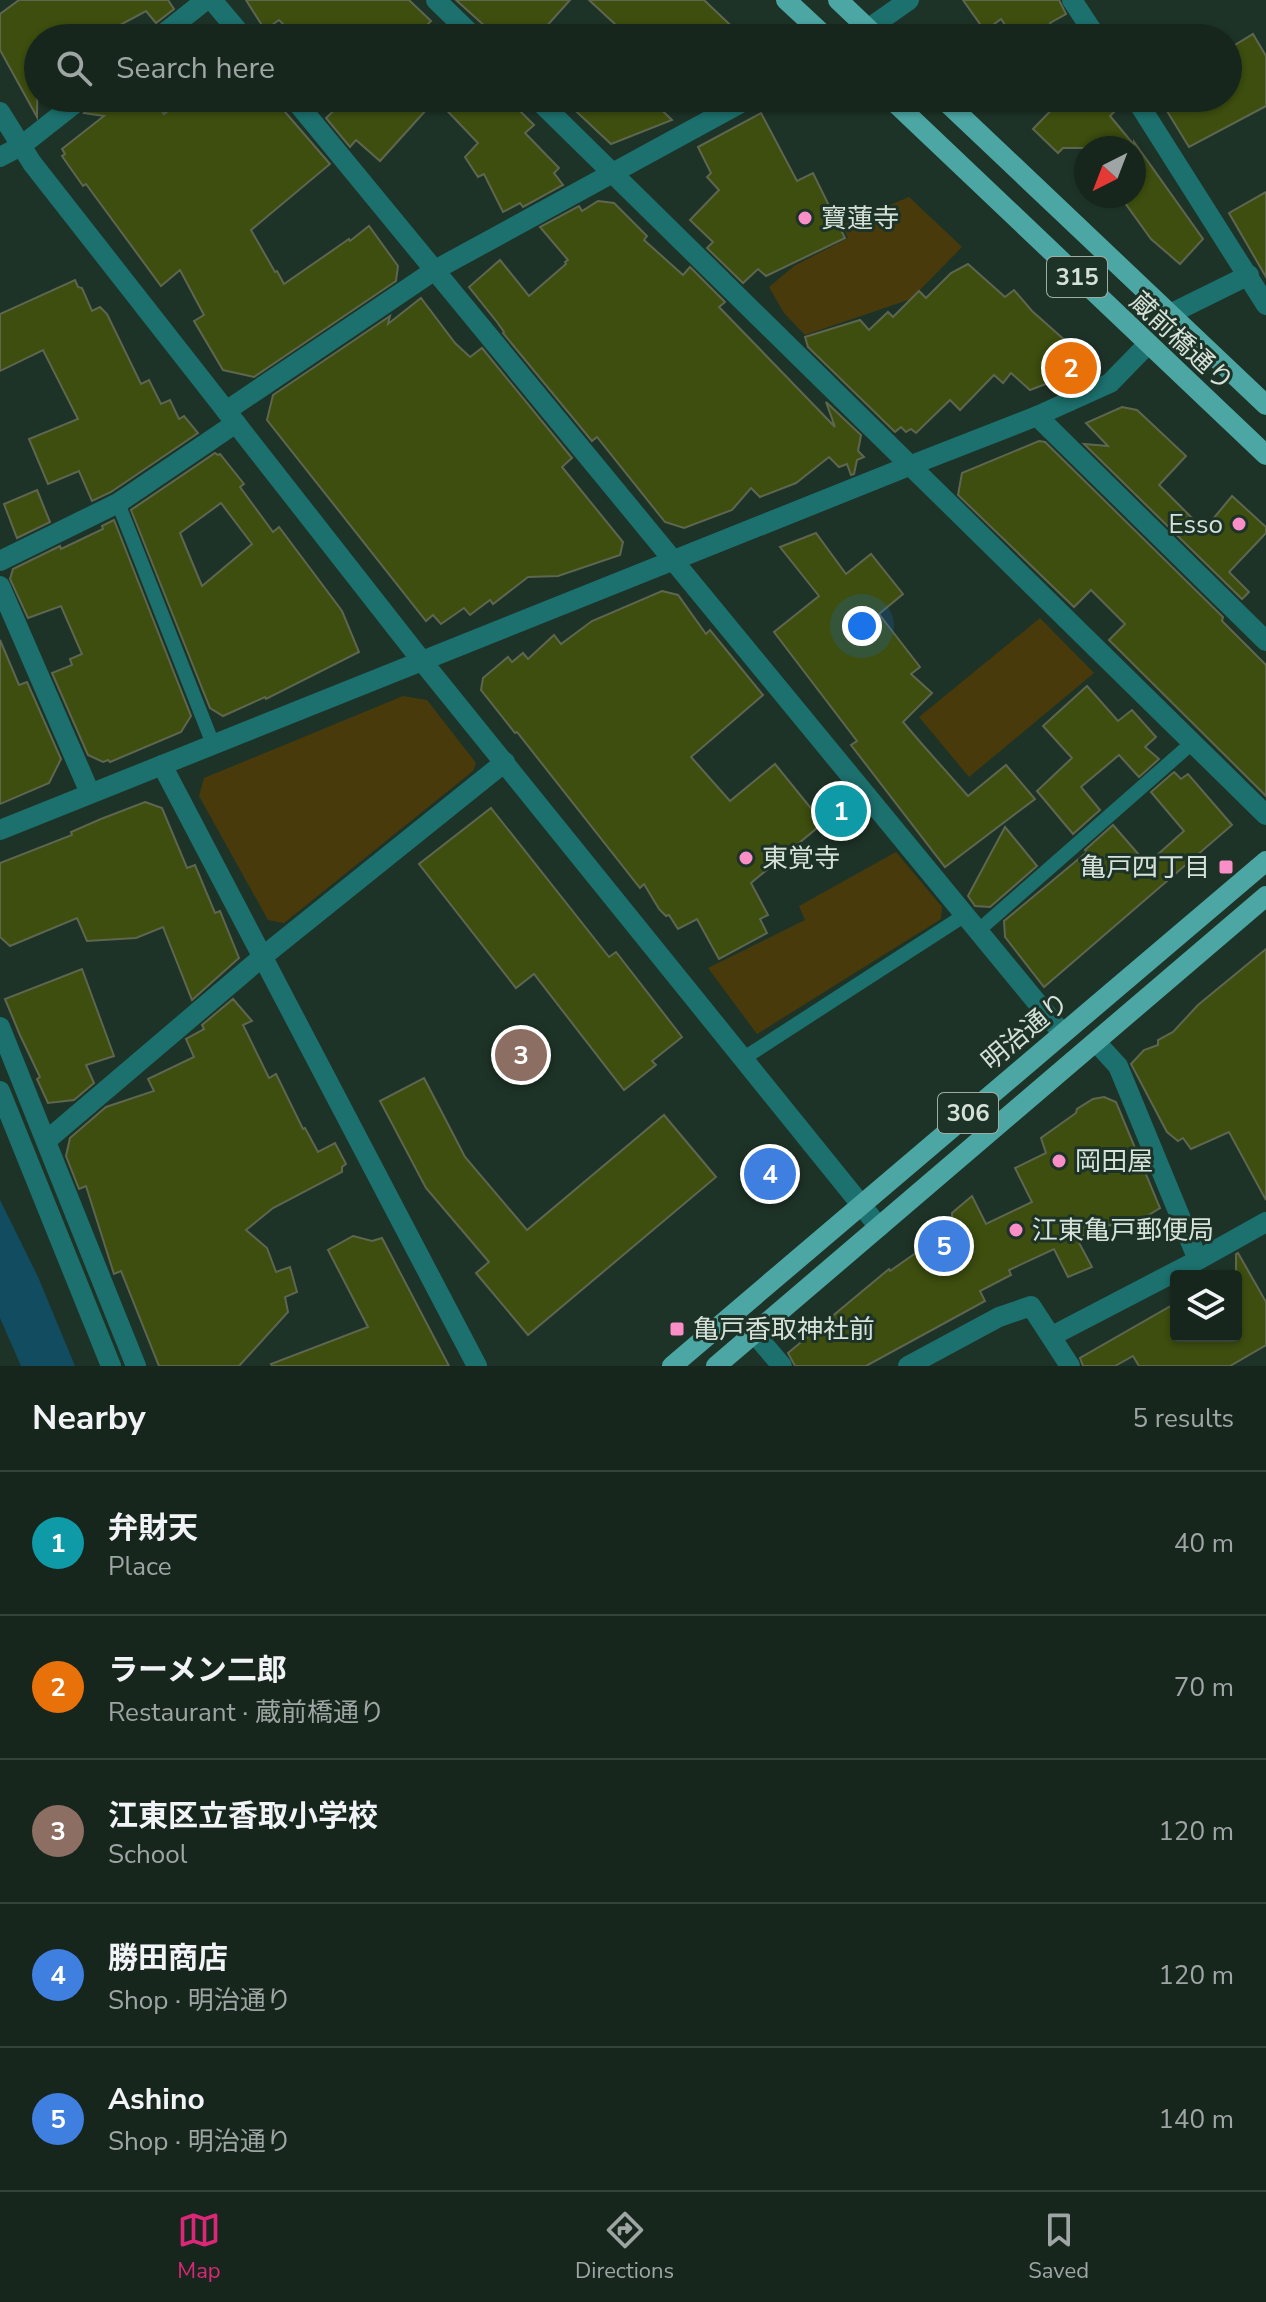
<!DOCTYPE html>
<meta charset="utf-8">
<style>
body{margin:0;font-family:"Nunito Sans","Noto Sans JP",sans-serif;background:#1f2e26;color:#f1f3f6}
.controls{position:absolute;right:24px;bottom:24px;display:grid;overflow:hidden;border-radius:8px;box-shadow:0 2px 6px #0004}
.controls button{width:72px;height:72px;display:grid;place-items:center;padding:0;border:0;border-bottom:2px solid #35433b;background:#16261d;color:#f1f3f6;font:40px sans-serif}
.compass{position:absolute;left:1074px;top:136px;width:72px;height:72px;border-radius:50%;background:#16261d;box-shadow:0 2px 6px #0004;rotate:222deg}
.you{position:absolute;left:862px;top:626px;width:28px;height:28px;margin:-20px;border:6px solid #fff;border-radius:50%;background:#1a73e8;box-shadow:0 0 0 12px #1a73e833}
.badge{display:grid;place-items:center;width:52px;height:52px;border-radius:50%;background:#db2777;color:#fff;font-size:26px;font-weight:700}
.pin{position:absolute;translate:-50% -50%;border:4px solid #fff;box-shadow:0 2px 8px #0006}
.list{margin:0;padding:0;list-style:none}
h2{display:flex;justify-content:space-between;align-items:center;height:104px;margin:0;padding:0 32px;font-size:34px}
h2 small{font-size:26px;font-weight:400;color:#9ea5a4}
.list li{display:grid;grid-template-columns:52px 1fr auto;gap:24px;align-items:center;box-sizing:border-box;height:144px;padding:0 32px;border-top:2px solid #35433b}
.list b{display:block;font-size:30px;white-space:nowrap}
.list p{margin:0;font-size:26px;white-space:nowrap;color:#9ea5a4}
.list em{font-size:26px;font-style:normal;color:#9ea5a4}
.icon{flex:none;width:44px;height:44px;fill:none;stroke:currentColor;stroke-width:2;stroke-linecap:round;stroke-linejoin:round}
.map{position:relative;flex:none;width:1266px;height:1366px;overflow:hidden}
.search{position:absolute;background:#16261d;box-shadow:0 2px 6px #0004;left:24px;right:24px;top:24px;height:88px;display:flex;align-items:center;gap:20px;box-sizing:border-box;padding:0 28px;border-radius:44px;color:#9ea5a4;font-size:30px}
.sheet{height:824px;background:#16261d}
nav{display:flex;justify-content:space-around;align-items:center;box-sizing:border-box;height:112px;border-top:2px solid #35433b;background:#16261d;font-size:22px;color:#9ea5a4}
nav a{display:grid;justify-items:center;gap:4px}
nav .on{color:#db2777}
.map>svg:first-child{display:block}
.green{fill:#493a0c}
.water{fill:#124c60}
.building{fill:#3d4e0f;stroke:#5e6650;stroke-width:2;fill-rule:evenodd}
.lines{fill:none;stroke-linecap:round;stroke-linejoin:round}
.service{stroke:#1c706d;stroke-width:14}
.minor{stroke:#1c706d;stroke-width:20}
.tertiary{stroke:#1c706d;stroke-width:20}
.primary{stroke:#4ca7a4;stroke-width:20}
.poi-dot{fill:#fa8fc8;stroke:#1e3327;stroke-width:3}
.labels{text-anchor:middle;stroke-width:6;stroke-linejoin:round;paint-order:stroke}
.shield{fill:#1e3327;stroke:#9eada4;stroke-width:2}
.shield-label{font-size:24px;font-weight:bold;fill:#d5e1d9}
.poi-label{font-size:26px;fill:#d5e1d9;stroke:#1e3327;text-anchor:start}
.street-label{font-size:26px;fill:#d5e1d9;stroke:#1e3327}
</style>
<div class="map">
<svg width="1266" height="1366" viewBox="0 0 1266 1366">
<rect width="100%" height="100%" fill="#1e3327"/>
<g class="green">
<path d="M 909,197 L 962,247 L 911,299 L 805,335 L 784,313 L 769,287 L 794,266 L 848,238 L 842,225 Z"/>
<path d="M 1040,618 L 1094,673 L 969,777 L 919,717 Z"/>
<path d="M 403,696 L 427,700 L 476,763 L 473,771 L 284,923 L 268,920 L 199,796 L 204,778 Z"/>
<path d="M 896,852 L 942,907 L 941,919 L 757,1034 L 708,968 L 805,920 L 799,906 Z"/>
</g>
<path class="water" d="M 0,1200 L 38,1277 L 75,1366 L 21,1366 L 0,1318 Z"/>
<g class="building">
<path d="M 19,0 L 168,0 L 174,9 L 156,23 L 146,11 L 96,38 L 38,38 L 37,117 L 0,50 L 0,14 Z"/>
<path d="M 246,0 L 409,0 L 431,21 L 414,38 L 297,38 L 279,20 L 265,30 Z"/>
<path d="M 456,0 L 570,0 L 536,38 L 498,38 Z"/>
<path d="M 589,0 L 704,0 L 744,38 L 630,38 Z"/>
<path d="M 963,0 L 1059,0 L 1066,14 L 1050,23 L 1061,38 L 1014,38 L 1001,19 L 985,31 Z"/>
<path d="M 1253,34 L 1266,56 L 1266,106 L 1189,147 L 1159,98 L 1228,98 L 1228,66 L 1237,60 L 1230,48 Z"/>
<path d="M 95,98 L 152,98 L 164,114 L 184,98 L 273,98 L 330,164 L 251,230 L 275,272 L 277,271 L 284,284 L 349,239 L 350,241 L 369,226 L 398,266 L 396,281 L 254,377 L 223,370 L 194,321 L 204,315 L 180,270 L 161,286 L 86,184 L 83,186 L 62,156 L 65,154 L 62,149 L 104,116 L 84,113 L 94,104 Z"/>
<path d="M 347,98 L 507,98 L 534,125 L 525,133 L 559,168 L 554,173 L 563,185 L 523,207 L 520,203 L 503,212 L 484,174 L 478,177 L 465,157 L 478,143 L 436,99 L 380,161 L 356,140 L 350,147 L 326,118 Z"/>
<path d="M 562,98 L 649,98 L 672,120 L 611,144 Z"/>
<path d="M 1063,98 L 1122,98 L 1123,103 L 1110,116 L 1134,145 L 1134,142 L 1203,239 L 1180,264 L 1151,239 L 1120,196 L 1134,196 L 1134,148 L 1063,148 L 1058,153 L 1033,129 Z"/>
<path d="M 761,113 L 797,181 L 813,173 L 845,238 L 766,276 L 758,269 L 743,283 L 707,248 L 713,242 L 690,220 L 719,190 L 707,177 L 711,173 L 698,147 Z"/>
<path d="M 1266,192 L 1266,277 L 1229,213 Z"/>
<path d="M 598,201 L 614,203 L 647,236 L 644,240 L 683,275 L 690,267 L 725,302 L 719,307 L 835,427 L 826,402 L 861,435 L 858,451 L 864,457 L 857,460 L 854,474 L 851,475 L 847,464 L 839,467 L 829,457 L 796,483 L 760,497 L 751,488 L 732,510 L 684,528 L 665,522 L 597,437 L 592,441 L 503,333 L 504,332 L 497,322 L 469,287 L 500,260 L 529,296 L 566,264 L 565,262 L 568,260 L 540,227 L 579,206 L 582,211 Z"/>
<path d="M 968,264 L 1005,297 L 1014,290 L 1032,311 L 1076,350 L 1069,375 L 1030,390 L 1011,373 L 1003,383 L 994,375 L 960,410 L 950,400 L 916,433 L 911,429 L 906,432 L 901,427 L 895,432 L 808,347 L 805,337 L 860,320 L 869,330 L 888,312 L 893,317 L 919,291 L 926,298 L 951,273 Z"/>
<path d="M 75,280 L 78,287 L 82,288 L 92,311 L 100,307 L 107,314 L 141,384 L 149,380 L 161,404 L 170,400 L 179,419 L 184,416 L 198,433 L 111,492 L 92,501 L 79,471 L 48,484 L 29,439 L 78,419 L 43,350 L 0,371 L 0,314 Z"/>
<path d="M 421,298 L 455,343 L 470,357 L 482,348 L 572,458 L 562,467 L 623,542 L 620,555 L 558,576 L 528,577 L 493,604 L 490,600 L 470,615 L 464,608 L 441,624 L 433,615 L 426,621 L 267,420 L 273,395 L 390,316 L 388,324 Z"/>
<path d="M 1122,407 L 1137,410 L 1186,456 L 1159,485 L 1204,530 L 1232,496 L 1266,527 L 1266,533 L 1229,572 L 1249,592 L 1242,599 L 1084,444 L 1108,446 L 1086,423 Z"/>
<path d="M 1039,441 L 1045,442 L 1223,617 L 1222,621 L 1266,665 L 1266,796 L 1109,640 L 1125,624 L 1091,590 L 1074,607 L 958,495 L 962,473 Z"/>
<path d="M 215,453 L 218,455 L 220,454 L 244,484 L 240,487 L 273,532 L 279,527 L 342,611 L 359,652 L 266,699 L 265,697 L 223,716 L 210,708 L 131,510 ZM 221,503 L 252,544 L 202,586 L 180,533 Z"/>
<path d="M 37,490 L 50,522 L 17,538 L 4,504 Z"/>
<path d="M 114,520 L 191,716 L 181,732 L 110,762 L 108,760 L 103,762 L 88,755 L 52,673 L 72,665 L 70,659 L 82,654 L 61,606 L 28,618 L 10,579 L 13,569 L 60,546 L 61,549 L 103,529 L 102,526 Z"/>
<path d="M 816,533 L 846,574 L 871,554 L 903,594 L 879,614 L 920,667 L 911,674 L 932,693 L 903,722 L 921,743 L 968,796 L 1006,765 L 1035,799 L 945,867 L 851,745 L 857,741 L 774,632 L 819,596 L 780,547 Z"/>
<path d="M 662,591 L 678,595 L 706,634 L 710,630 L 763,695 L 691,757 L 730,801 L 775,764 L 823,823 L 751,883 L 768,915 L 760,919 L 767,933 L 719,959 L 697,919 L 678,929 L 669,915 L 666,916 L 659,909 L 644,884 L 640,888 L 517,732 L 515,733 L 481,690 L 483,678 L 508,657 L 512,662 L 523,653 L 528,659 L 554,635 L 561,644 L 592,621 Z"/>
<path d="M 0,640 L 19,685 L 27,682 L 61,759 L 49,783 L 0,804 Z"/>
<path d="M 1087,686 L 1118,721 L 1132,710 L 1156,737 L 1145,747 L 1159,759 L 1139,777 L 1119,755 L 1081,787 L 1100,810 L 1073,834 L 1037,791 L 1072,758 L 1043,726 Z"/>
<path d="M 1174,772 L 1181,779 L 1188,774 L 1232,825 L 1044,987 L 1005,937 L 1004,921 L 1087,852 L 1085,850 L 1113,825 L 1147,864 L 1184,831 L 1151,792 Z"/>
<path d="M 145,802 L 162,808 L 187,868 L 195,865 L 215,913 L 220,911 L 239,958 L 192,1000 L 163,927 L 136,938 L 87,941 L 77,918 L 10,946 L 0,937 L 0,863 L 72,835 L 71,832 L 101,819 Z"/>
<path d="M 491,808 L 609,957 L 616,952 L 682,1037 L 652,1061 L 656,1065 L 624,1090 L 534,974 L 516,988 L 419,864 Z"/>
<path d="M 1005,827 L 1037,866 L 990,907 L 975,906 L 968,896 Z"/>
<path d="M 1266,949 L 1266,1200 L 1229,1132 L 1191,1149 L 1183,1138 L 1178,1141 L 1167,1132 L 1131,1064 L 1144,1050 L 1158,1045 L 1158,1040 L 1173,1032 L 1198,1005 Z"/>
<path d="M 82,969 L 114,1056 L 86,1065 L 94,1083 L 74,1100 L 48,1103 L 37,1079 L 40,1077 L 20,1035 L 5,999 Z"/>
<path d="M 233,999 L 252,1021 L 243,1025 L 269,1078 L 276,1074 L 303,1129 L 305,1128 L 318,1152 L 335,1143 L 346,1164 L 342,1167 L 342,1172 L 273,1208 L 246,1230 L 267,1248 L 276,1272 L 290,1267 L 297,1292 L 285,1297 L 288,1312 L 239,1366 L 159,1366 L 121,1271 L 114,1274 L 86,1186 L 79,1189 L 66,1156 L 70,1138 L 106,1107 L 154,1091 L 148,1079 L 194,1057 L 186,1039 L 204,1029 L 202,1025 Z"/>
<path d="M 424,1078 L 465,1157 L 527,1230 L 664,1115 L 716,1177 L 528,1335 L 476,1273 L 489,1262 L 426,1188 L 380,1101 Z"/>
<path d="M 1104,1097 L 1116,1102 L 1160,1208 L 1137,1222 L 1104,1226 L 1077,1239 L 1092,1267 L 1068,1277 L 1054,1249 L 1009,1270 L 1011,1275 L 980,1291 L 985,1301 L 866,1366 L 795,1366 L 788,1353 L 889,1269 L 890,1271 L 930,1243 L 927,1237 L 947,1225 L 945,1222 L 952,1219 L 952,1213 L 972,1196 L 986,1224 L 1032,1202 L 1015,1168 L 1046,1153 L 1041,1138 L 1076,1113 L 1077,1109 L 1093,1099 Z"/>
<path d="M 353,1236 L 372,1241 L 382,1238 L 449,1366 L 272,1366 L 271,1364 L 368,1327 L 328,1250 Z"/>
<path d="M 1238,1253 L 1266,1302 L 1266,1345 L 1230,1366 L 1139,1366 L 1133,1356 L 1115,1366 L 1083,1366 L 1080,1358 L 1176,1303 L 1176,1336 L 1236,1336 L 1236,1254 Z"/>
</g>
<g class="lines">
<g class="service">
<path d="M 118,503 L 213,744"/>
<path d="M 979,930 L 1192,743"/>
<path d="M 744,1058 L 965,915"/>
</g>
<g class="minor">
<path d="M 212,0 L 244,38"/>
<path d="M 436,0 L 475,38"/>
<path d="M 1072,0 L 1097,38"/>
<path d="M 158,38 L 206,0"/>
<path d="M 855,38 L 909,0"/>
<path d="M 293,98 L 1062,1033"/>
<path d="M 536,98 L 1266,815"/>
<path d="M 1135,98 L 1266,305"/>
<path d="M 0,157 L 21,146 L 82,98"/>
<path d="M 1170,314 L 1249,275"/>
<path d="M 226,411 L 435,270 L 750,98"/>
<path d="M 1037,416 L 1266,641"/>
<path d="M 0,561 L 118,503 L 236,423"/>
<path d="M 0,586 L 90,793"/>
<path d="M 162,765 L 477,1366"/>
<path d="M 0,1027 L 136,1366"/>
<path d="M 1096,1042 L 1118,1066 L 1198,1260"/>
<path d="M 0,1091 L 111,1366"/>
<path d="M 46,1141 L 261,958 L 505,762"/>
<path d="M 754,1333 L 782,1366"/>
<path d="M 1052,1336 L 1198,1260 L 1266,1222"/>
<path d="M 908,1366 L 999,1317 L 1031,1306 L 1070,1366"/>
</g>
<g class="tertiary">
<path d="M 0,112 L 32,163 L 422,661 L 879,1227"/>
<path d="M 0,830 L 909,466 L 1037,416 L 1110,383 L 1148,344"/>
</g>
<g class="primary">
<path d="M 786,0 L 827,38"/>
<path d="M 838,0 L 878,38"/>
<path d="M 890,98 L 1266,455"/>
<path d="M 942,98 L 1266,405"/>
<path d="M 672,1366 L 1266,861"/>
<path d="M 716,1366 L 1266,896"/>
</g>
</g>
<g class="poi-dot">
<circle cx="805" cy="218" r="8"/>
<circle cx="1239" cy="524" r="8"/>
<circle cx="746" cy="858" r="8"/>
<rect x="1218" y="859" width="16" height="16" rx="4"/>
<circle cx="1059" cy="1161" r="8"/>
<circle cx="1016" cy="1230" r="8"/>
<rect x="669" y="1321" width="16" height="16" rx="4"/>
</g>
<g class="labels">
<g class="shield">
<rect x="1047" y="257" width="60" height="40" rx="6"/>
<rect x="938" y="1093" width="60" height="40" rx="6"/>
</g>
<g class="shield-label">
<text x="1077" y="285">315</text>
<text x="968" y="1121">306</text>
</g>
<g class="poi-label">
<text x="821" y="227">寶蓮寺</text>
<text x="1223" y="533" text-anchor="end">Esso</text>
<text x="762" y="867">東覚寺</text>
<text x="1210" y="876" text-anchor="end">亀戸四丁目</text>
<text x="1075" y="1170">岡田屋</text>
<text x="1032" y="1239">江東亀戸郵便局</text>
<text x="693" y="1338">亀戸香取神社前</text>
</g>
<g class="street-label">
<text transform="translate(1182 341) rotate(43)" y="9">蔵前橋通り</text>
<text transform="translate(1025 1031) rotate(-40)" y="9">明治通り</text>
</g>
</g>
</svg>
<div class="controls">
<button><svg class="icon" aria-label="layers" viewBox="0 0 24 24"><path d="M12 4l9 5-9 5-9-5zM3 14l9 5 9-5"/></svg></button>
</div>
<svg class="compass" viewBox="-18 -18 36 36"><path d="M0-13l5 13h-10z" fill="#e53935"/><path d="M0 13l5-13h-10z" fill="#9ea5a4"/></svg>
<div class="you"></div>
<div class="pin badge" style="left:841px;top:811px;background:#0f9aa8">1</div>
<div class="pin badge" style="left:1071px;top:368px;background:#e8710a">2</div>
<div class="pin badge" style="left:521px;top:1055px;background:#8d6e63">3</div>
<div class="pin badge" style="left:770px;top:1174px;background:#3f7fe0">4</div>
<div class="pin badge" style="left:944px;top:1246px;background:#3f7fe0">5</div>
<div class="search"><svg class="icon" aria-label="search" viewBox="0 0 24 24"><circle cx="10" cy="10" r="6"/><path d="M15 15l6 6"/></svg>Search here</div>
</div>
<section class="sheet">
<h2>Nearby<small>5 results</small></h2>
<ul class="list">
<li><span class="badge" style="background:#0f9aa8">1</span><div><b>弁財天</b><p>Place</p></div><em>40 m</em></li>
<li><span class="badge" style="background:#e8710a">2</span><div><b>ラーメン二郎</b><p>Restaurant · 蔵前橋通り</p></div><em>70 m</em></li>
<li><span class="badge" style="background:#8d6e63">3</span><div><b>江東区立香取小学校</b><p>School</p></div><em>120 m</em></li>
<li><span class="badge" style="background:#3f7fe0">4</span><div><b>勝田商店</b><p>Shop · 明治通り</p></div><em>120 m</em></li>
<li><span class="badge" style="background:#3f7fe0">5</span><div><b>Ashino</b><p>Shop · 明治通り</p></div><em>140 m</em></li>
</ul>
</section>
<nav>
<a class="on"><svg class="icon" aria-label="map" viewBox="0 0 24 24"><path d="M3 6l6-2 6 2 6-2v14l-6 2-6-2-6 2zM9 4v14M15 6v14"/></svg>Map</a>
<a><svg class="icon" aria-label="directions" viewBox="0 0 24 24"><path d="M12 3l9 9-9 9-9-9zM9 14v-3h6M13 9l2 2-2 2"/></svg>Directions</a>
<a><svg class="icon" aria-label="saved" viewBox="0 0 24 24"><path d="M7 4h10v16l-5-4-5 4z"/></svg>Saved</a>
</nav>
